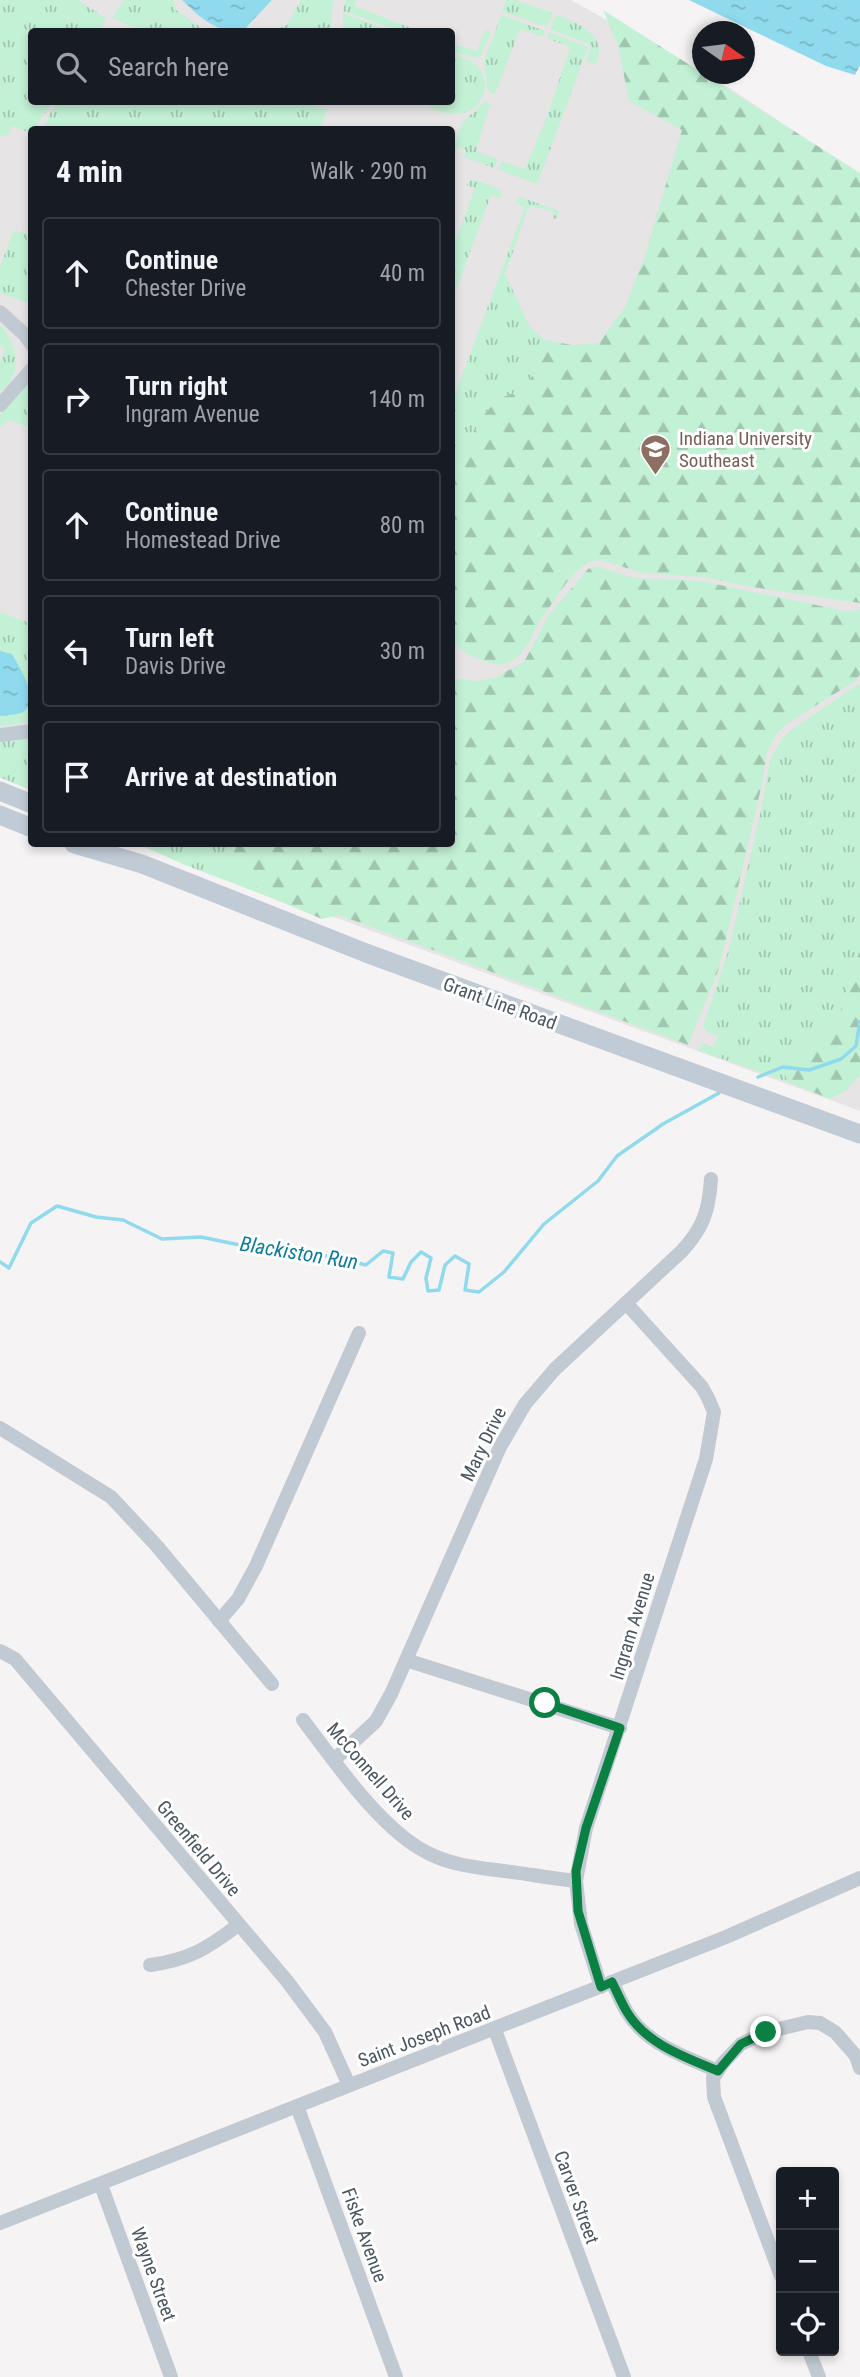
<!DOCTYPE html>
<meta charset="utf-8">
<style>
body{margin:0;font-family:"Roboto Condensed",sans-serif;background:#242831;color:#f1f3f6}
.controls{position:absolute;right:21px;bottom:21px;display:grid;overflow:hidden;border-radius:7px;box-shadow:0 4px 10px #0003}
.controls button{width:63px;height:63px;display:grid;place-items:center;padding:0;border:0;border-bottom:2px solid #363941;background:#171b24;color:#f1f3f6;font:35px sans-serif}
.compass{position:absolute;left:692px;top:21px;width:63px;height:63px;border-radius:50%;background:#171b24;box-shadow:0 4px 10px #0003;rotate:104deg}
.stop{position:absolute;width:21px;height:21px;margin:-16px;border:5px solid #0b8043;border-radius:50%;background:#fff}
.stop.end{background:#0b8043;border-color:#fff;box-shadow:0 2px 7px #0008}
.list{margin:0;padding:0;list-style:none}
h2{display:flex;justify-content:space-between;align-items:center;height:91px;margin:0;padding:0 28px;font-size:30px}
h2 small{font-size:23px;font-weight:400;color:#9ea1a6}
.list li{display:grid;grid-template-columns:46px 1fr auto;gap:21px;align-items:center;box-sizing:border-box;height:112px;margin:0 14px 14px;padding:0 14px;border:2px solid #363941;border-radius:7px}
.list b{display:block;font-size:26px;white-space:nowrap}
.list p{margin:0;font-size:23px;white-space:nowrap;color:#9ea1a6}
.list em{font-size:23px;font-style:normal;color:#9ea1a6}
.icon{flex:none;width:38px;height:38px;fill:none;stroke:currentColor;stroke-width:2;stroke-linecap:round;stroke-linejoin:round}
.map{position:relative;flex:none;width:860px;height:2377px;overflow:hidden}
.search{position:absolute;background:#171b24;box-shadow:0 4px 10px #0003;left:28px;top:28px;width:427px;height:77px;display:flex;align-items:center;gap:18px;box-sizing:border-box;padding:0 24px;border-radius:7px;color:#9ea1a6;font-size:26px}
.panel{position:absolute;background:#171b24;box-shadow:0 4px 10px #0003;left:28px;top:126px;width:427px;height:721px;border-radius:7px}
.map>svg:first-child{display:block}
.education{fill:#e6e4e5;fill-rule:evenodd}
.grass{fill:url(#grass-tufts)}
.forest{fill:url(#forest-firs)}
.water{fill:url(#water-ripples)}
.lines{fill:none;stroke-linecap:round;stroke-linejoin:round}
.stream{stroke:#90daee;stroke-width:3.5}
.street{stroke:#c1cad2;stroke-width:14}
.secondary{stroke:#c1cbd6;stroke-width:19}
.route{stroke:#0b8043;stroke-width:9}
.labels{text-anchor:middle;stroke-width:6;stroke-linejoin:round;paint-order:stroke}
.education-label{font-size:19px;fill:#785e54;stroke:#fff;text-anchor:start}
.street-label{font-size:19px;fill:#4a5661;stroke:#fff}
.water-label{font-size:21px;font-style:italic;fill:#0c7c9b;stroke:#fff}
</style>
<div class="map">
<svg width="860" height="2377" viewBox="0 0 860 2377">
<defs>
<pattern id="grass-tufts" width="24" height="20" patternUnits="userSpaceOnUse" patternTransform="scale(1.75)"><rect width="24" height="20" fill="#c3f1d5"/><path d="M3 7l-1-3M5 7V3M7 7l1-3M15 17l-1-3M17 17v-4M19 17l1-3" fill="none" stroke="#a0c6b0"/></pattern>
<pattern id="forest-firs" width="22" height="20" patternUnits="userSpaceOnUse" patternTransform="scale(1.75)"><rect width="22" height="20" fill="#c3f1d5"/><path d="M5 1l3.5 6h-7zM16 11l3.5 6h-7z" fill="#a0c6b0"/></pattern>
<pattern id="water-ripples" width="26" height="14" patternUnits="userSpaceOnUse" patternTransform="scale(1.75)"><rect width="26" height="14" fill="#90daee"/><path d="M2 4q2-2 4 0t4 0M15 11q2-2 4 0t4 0" fill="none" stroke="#78b4c4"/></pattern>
</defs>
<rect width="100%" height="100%" fill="#f5f3f3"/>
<path class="education" d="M 0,0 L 571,0 L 731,89 L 860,175 L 860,1111 L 136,844 L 452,844 L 452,130 L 32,130 L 31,790 L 0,778 ZM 32,32 L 452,32 L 452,102 L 32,102 Z"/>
<g class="grass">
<path d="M 0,0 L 77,0 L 106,18 L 100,31 L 32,32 L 32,102 L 53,102 L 31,133 L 12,126 L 8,136 L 0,135 Z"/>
<path d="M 124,0 L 173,0 L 176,10 L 206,31 C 173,32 142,34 112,18 Z"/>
<path d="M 301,0 L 333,0 L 331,31 L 273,31 L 287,25 Z"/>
<path d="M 346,0 L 356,0 L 354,6 L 419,31 L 400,31 L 343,11 Z"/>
<path d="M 506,0 L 516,0 L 553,13 L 547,27 L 504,12 L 502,11 Z"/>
<path d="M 343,13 L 392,31 L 343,31 Z"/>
<path d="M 501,15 L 545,31 L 543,37 L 520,29 L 495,94 L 488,91 L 484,62 Z"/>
<path d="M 556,15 C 578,23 609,35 596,64 L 586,61 L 591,45 L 550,29 Z"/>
<path d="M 485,30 L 491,32 L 480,57 L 474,58 L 452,51 L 452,44 L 477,51 Z"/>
<path d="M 549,32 L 588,47 L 538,183 L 534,183 L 499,170 L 502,161 L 525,169 L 548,114 L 570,47 L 547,38 Z"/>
<path d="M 452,53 C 460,57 470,59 477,66 C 495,84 480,115 455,114 C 443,114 429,106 418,102 L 452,102 Z"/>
<path d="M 485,101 L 490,104 L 476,151 L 498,159 L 494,168 L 464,157 L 466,150 L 458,147 L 455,154 L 452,153 L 462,123 Z"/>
<path d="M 60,102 L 287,102 L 306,103 L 327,110 L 320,129 L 43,129 L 51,112 Z"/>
<path d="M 473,179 L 499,189 L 502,193 L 501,198 L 491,195 L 452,301 L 452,251 L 475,188 L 466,185 Z"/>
<path d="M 520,197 L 559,211 L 557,219 L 553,218 L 554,212 L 532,206 L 528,209 L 505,274 L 530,327 L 545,340 L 545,351 L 529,382 L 521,390 L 498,399 L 481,418 L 452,483 L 452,403 L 525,207 L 515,202 Z"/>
<path d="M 13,231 L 31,234 L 31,304 L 0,293 L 0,267 Z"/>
<path d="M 0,325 C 18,343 24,376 0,392 L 0,362 L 5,349 L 0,346 Z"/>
<path d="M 31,382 L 31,428 L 8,420 L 0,427 L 0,415 L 24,386 Z"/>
<path d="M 0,612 L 32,624 L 31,719 L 23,723 L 0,726 Z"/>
<path d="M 860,683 L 860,949 L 841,1009 L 830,1029 L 792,1052 L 785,1074 L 788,1082 L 697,1050 L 703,1044 L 714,1047 L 718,1036 L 707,1032 L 703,1026 L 729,949 L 761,810 L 770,760 L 782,739 L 790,731 Z"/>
<path d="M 31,738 L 31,790 L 0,777 L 0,742 Z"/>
<path d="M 138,844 L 230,844 L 228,852 L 236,875 L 266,892 L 269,897 L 185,865 Z"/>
</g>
<g class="forest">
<path d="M 603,10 L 860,173 L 860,603 L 746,586 L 705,577 L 643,573 L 601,560 L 587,562 L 569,579 L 539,622 L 530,641 L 520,655 L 512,661 L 500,665 L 490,663 L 471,656 L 452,643 L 452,483 L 481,418 L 498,399 L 521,390 L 529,382 L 545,351 L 545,340 L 572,345 L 599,343 L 625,307 L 645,255 L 682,130 L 629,101 L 618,45 Z"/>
<path d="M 596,566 L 634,578 L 701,581 L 845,611 L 860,610 L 860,674 L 855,681 L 788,723 L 776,734 L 767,752 L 762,784 L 727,935 L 718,971 L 688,1045 L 339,915 L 322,919 L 269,897 L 266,892 L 236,875 L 228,867 L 230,844 L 452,844 L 452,678 L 475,681 L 494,678 L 524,662 L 549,615 L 588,569 Z"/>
<path d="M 860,949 L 860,1075 L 848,1089 L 830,1099 L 788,1082 L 785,1074 L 792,1052 L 830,1029 L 841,1009 Z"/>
</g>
<g class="water">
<path d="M 182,0 L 272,0 L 242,32 C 216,32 200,18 182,0 Z"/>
<path d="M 689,0 L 860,0 L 860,65 L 855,75 L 826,66 Z"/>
<path d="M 0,651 L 12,654 C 19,667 42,700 23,712 C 17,715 7,715 0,716 Z"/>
</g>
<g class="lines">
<g class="stream">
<path d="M 758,1077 L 783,1067 L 809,1070 L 841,1059 L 856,1046 L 860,1021"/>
<path d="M 0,1262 L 9,1268 L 31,1223 L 57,1206 L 96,1217 L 123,1220 L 162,1239 L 201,1237 L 293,1256 L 331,1256 L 366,1265 L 383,1251 L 393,1253 L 389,1277 L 403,1279 L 411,1262 L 421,1252 L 431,1258 L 426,1278 L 428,1291 L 439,1290 L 445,1265 L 455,1256 L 469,1264 L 465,1290 L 479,1292 L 504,1272 L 544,1224 L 598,1181 L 617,1156 L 663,1124 L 719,1093"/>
</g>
<g class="street">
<path d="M 0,312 L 24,334 L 32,345"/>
<path d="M 0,405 L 32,369"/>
<path d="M 0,735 L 32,731"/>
<path d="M 0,1428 L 111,1497 L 156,1545 L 272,1684"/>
<path d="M 219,1621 L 238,1599 L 256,1566 L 359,1333"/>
<path d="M 0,1651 L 15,1659 L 287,1981 L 325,2032 L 349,2085"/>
<path d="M 406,1660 L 620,1728"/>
<path d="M 303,1720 C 335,1762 381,1830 428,1853 C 449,1864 472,1867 496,1870 C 522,1873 549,1878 576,1881"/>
<path d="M 334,1760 L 376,1721 L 391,1694 L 500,1447 L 525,1404 L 555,1369 L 682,1251 C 703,1228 709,1211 711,1179"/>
<path d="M 150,1965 C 189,1960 208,1948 238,1925"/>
<path d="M 612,1982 C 617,1992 621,2002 627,2012 C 646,2044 685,2057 718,2071"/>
<path d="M 601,1987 L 581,1924 L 576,1881 L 586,1828 L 706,1459 L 714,1412 L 708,1398 L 702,1387 L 626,1303"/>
<path d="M 495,2030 L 624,2377"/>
<path d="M 297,2106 L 396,2377"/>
<path d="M 101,2185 L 171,2377"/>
<path d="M 0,2223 L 726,1937 L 860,1878"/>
<path d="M 781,2276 L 714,2097 L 713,2078 L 723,2063 L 741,2044 L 766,2032 L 808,2022 L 820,2023 L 835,2032 L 856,2056 L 860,2068"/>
<path d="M 809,2351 L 819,2377"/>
</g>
<g class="secondary">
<path d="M 0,791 L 32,804"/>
<path d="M 0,815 L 32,828"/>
<path d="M 74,844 L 142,864 L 366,953 L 860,1134"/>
</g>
</g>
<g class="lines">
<path class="route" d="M 545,1703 L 620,1728 L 586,1828 L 576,1871 L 578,1911 L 601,1987 L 612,1982 C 617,1992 621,2002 627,2012 C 646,2044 685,2057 718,2071 L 741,2044 L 766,2032"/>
</g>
<defs>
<symbol id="university-pin" viewBox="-11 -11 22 30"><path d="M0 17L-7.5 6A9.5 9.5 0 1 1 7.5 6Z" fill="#8d6e63" stroke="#fff"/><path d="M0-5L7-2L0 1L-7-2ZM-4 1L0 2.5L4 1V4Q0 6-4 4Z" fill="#fff"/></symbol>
</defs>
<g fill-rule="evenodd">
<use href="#university-pin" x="638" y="432" width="35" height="47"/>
</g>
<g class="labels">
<g class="education-label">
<text x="679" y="445">Indiana University<tspan x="679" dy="22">Southeast</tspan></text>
</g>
<g class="street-label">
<text transform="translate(500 1003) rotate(20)" y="7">Grant Line Road</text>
<text transform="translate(483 1444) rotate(-64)" y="7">Mary Drive</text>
<text transform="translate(632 1626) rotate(-73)" y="7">Ingram Avenue</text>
<text transform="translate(371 1771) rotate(49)" y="7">McConnell Drive</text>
<text transform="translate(199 1848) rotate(50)" y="7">Greenfield Drive</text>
<text transform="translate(424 2036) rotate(-21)" y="7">Saint Joseph Road</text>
<text transform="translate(577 2197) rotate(70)" y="7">Carver Street</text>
<text transform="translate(365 2235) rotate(70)" y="7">Fiske Avenue</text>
<text transform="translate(154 2274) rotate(70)" y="7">Wayne Street</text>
</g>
<g class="water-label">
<text transform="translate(299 1253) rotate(9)" y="7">Blackiston Run</text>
</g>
</g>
</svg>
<div class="controls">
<button>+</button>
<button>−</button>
<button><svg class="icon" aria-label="locate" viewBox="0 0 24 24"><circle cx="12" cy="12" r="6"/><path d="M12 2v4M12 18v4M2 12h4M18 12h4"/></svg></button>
</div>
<svg class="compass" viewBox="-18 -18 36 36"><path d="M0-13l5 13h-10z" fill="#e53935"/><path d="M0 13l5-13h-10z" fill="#9ea1a6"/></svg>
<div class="stop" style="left:545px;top:1703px"></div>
<div class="stop end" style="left:766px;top:2032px"></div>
<div class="search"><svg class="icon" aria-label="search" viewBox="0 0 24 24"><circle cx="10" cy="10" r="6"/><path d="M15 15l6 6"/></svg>Search here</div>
<section class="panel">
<h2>4 min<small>Walk · 290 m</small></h2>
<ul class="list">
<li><svg class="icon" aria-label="ahead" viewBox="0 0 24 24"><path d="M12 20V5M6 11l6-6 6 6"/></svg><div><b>Continue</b><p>Chester Drive</p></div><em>40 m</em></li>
<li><svg class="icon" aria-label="right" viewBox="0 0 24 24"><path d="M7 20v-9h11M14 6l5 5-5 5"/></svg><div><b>Turn right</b><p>Ingram Avenue</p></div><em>140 m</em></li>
<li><svg class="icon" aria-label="ahead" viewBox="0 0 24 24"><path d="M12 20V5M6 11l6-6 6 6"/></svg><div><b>Continue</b><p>Homestead Drive</p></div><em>80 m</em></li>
<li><svg class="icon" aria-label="left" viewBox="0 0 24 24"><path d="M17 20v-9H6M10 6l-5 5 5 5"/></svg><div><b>Turn left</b><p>Davis Drive</p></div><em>30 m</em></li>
<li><svg class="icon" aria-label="arrive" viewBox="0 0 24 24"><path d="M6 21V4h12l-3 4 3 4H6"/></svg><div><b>Arrive at destination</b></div></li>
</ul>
</section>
</div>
